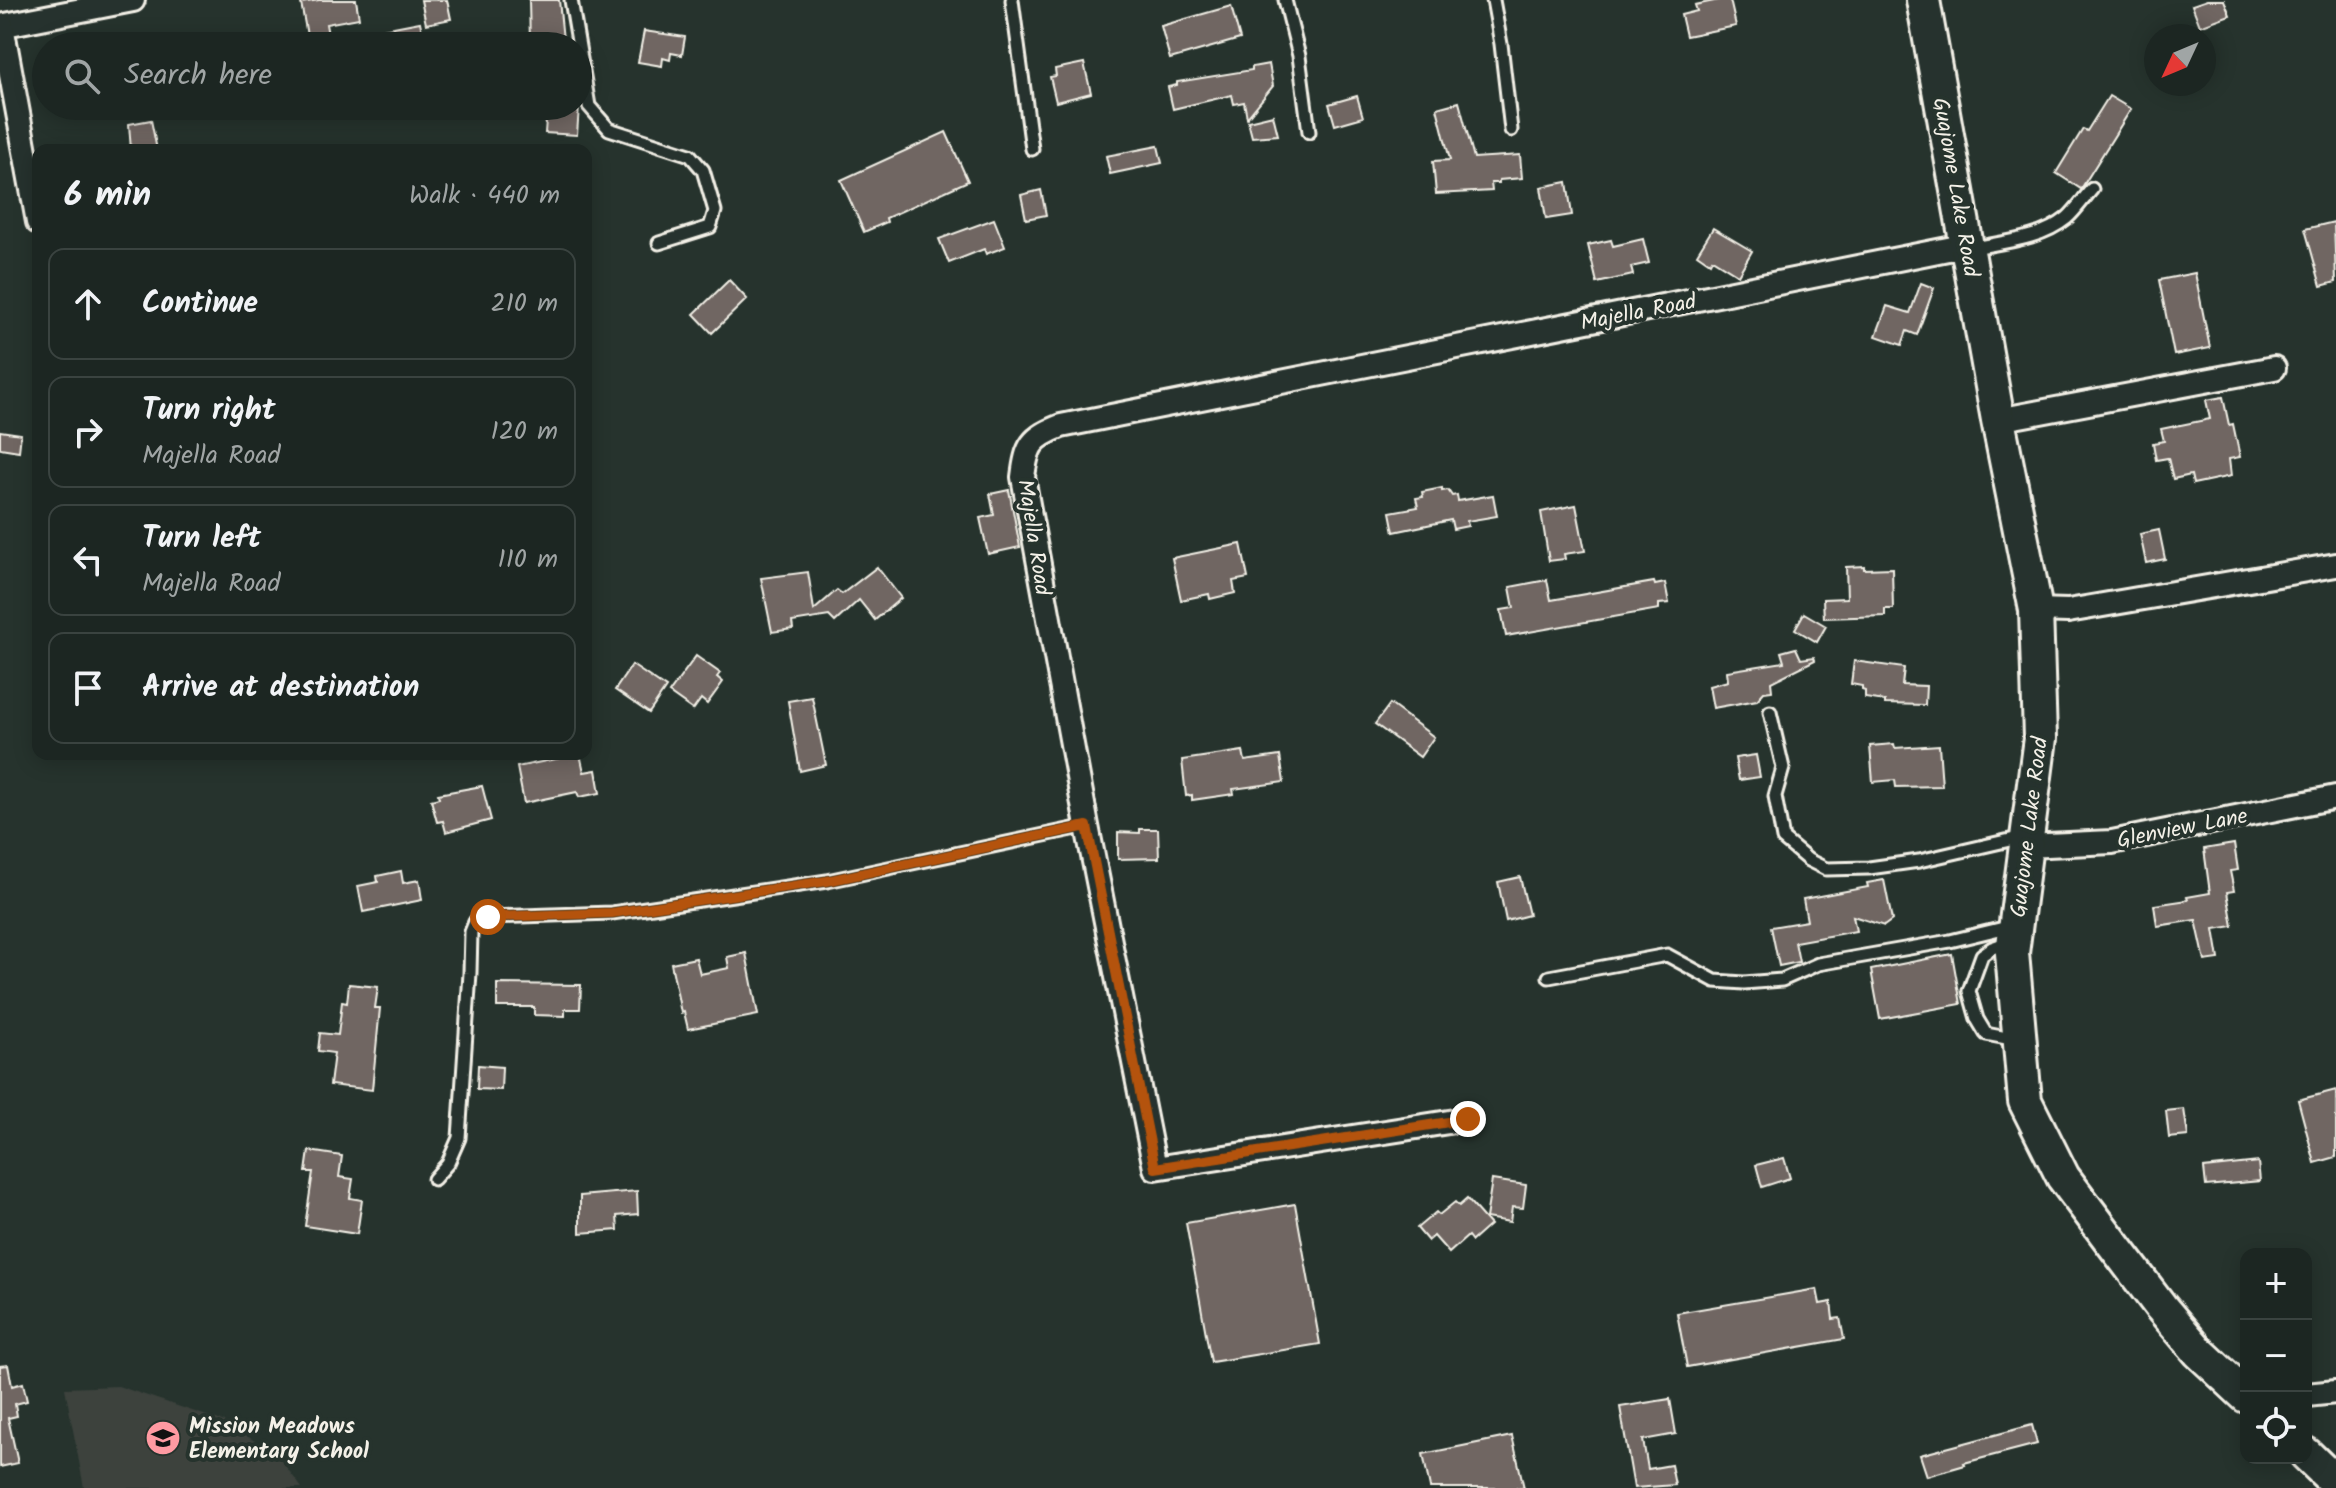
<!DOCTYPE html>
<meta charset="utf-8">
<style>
body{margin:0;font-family:Kalam,sans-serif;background:#252e2a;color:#f1f3f6}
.controls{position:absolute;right:24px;bottom:24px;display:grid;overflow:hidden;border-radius:16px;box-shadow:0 4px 20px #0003}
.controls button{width:72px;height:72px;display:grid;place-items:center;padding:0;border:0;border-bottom:2px solid #3a4340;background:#1c2622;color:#f1f3f6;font:40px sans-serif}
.compass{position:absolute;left:2144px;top:24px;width:72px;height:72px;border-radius:50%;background:#1c2622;box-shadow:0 4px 20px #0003;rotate:226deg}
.stop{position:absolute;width:24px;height:24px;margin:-18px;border:6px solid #b45309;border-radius:50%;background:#fff}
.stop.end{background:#b45309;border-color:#fff;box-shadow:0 2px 8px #0008}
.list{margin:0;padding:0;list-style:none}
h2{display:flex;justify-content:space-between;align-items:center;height:104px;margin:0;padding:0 32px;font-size:34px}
h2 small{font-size:26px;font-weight:400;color:#a0a5a5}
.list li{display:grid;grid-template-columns:52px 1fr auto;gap:24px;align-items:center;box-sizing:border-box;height:112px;margin:0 16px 16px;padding:0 16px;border:2px solid #3a4340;border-radius:16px}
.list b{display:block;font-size:30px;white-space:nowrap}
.list p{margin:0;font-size:26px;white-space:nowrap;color:#a0a5a5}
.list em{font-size:26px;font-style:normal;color:#a0a5a5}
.icon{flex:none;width:44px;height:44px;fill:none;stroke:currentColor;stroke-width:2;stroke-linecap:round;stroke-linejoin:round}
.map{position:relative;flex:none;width:2336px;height:1488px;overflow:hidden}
.search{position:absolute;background:#1c2622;box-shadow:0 4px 20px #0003;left:32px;top:32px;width:560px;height:88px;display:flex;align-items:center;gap:20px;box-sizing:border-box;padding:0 28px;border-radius:44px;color:#a0a5a5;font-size:30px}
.panel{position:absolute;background:#1c2622;box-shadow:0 4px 20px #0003;left:32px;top:144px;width:560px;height:616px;border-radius:16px}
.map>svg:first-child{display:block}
.built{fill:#3c423d}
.building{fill:#6f6662;stroke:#f4f1e8;stroke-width:2}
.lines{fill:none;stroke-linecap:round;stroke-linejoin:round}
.lane-casing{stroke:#f4f1e8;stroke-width:17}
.street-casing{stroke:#f4f1e8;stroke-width:28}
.secondary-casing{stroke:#f4f1e8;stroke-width:38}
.lane{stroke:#26332d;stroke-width:11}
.street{stroke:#26332d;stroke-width:22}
.secondary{stroke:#26332d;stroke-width:32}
.route{stroke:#b45309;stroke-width:10}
.labels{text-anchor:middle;stroke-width:8;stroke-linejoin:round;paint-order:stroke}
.street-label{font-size:22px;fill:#f4f1e8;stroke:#26332d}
.poi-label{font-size:22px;font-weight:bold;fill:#f4f1e8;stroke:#26332d;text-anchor:start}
</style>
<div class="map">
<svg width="2336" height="1488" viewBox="0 0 2336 1488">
<rect width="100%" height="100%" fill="#26332d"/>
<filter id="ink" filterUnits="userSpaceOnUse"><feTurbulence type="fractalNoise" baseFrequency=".0125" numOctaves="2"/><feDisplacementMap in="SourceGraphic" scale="16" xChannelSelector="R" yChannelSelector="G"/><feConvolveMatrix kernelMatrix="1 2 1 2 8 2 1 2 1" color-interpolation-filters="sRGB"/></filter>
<g filter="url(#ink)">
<path class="built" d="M 118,1386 L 225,1422 L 277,1455 L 302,1488 L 84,1488 L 65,1388 Z"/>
<g class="building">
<path d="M 319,0 L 356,0 L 359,18 L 326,24 L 330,46 L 309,46 L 301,3 Z"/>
<path d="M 421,0 L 447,0 L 451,19 L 426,24 Z"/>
<path d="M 529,0 L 559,0 L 563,40 L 530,43 Z"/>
<path d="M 1719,0 L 1730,0 L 1736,26 L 1686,36 L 1681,15 L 1697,11 L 1695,5 Z"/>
<path d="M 2207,0 L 2224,0 L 2230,15 L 2200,26 L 2192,5 Z"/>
<path d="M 1231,6 L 1240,39 L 1170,59 L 1161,26 Z"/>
<path d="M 420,22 L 425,46 L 386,46 L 383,29 Z"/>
<path d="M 644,31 L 685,37 L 682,55 L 671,53 L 670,60 L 663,58 L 662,66 L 638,62 Z"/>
<path d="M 1084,63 L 1091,93 L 1056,102 L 1050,77 L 1056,76 L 1055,69 Z"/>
<path d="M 1269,64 L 1273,86 L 1247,118 L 1244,102 L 1234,104 L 1232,95 L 1173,109 L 1168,87 L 1177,85 L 1177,82 L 1252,70 L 1252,67 Z"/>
<path d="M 1357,96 L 1363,117 L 1335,125 L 1329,104 Z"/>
<path d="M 2109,96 L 2131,109 L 2081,189 L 2056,173 L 2083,129 L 2087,131 Z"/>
<path d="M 1459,102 L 1474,158 L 1520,155 L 1522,178 L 1499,180 L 1499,183 L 1491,183 L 1492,191 L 1436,194 L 1433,161 L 1450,160 L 1437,108 Z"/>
<path d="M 547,106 L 579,106 L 577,135 L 545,133 Z"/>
<path d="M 1273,115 L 1278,135 L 1252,137 L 1248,121 Z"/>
<path d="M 151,120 L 157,150 L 131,150 L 129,124 Z"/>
<path d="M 946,132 L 968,181 L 886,218 L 887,222 L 864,232 L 841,180 Z"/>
<path d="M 1158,146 L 1162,163 L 1110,174 L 1106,156 Z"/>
<path d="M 1567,182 L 1572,215 L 1546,219 L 1541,187 Z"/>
<path d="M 1041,190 L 1046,215 L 1026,219 L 1021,195 Z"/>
<path d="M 994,219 L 1005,247 L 986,254 L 984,249 L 949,263 L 939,239 Z"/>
<path d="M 2334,222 L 2336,282 L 2321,286 L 2305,229 Z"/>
<path d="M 1713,228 L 1752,251 L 1738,275 L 1712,259 L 1710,263 L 1697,254 Z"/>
<path d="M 1643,239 L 1649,263 L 1631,267 L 1633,275 L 1597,283 L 1588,245 L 1611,240 L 1613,246 Z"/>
<path d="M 2195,273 L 2210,348 L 2174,355 L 2159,280 Z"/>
<path d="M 729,280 L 747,299 L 712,333 L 694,314 Z"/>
<path d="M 1921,283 L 1934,288 L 1917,335 L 1907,331 L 1902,345 L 1876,336 L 1887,306 L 1910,313 Z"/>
<path d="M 2223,397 L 2229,425 L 2233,424 L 2240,457 L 2229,459 L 2231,476 L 2193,484 L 2191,475 L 2173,479 L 2168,458 L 2156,460 L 2153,443 L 2164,441 L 2161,429 L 2210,419 L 2206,400 Z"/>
<path d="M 0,431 L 21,434 L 19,451 L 0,448 Z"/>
<path d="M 1442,488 L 1442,491 L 1448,490 L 1452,496 L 1457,495 L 1458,501 L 1493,495 L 1497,516 L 1467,521 L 1468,526 L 1453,529 L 1451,520 L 1394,532 L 1390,512 L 1418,507 L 1416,498 L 1423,497 L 1422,492 Z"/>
<path d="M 1009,490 L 1020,547 L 988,554 L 980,518 L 994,515 L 990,494 Z"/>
<path d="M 1576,505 L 1585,551 L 1564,554 L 1565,559 L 1549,561 L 1541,512 Z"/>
<path d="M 2159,530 L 2165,559 L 2146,563 L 2140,534 Z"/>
<path d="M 1241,544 L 1248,578 L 1233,581 L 1235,593 L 1210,599 L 1209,594 L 1181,600 L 1172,558 Z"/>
<path d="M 1864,566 L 1864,569 L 1892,568 L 1893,609 L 1885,609 L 1885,616 L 1824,618 L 1823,599 L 1847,598 L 1846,567 Z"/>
<path d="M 877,567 L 901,598 L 875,620 L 859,600 L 835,622 L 829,616 L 792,622 L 793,629 L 772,632 L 761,578 L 808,572 L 814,610 L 837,590 L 842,594 Z"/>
<path d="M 1547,580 L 1551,600 L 1654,582 L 1655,585 L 1665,583 L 1669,603 L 1659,604 L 1659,609 L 1506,636 L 1501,610 L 1514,608 L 1510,587 Z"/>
<path d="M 1804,613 L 1826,626 L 1817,642 L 1795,629 Z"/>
<path d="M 1796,648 L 1801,659 L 1814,657 L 1815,660 L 1771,682 L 1772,691 L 1764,692 L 1757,700 L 1713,708 L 1709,686 L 1728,681 L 1727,671 L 1784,662 L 1781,652 Z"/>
<path d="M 696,656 L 720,673 L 717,677 L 723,682 L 707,704 L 701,699 L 693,710 L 669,693 Z"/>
<path d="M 1854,661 L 1904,668 L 1902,685 L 1926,686 L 1925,705 L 1885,704 L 1885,701 L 1865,698 L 1865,691 L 1862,690 L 1862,686 L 1851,684 Z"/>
<path d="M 632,665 L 666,688 L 649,713 L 615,690 Z"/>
<path d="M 812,697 L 826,765 L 800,771 L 788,701 Z"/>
<path d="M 1390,704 L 1434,737 L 1420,757 L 1375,724 Z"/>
<path d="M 1894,744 L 1895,748 L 1939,745 L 1942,786 L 1896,787 L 1895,780 L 1873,782 L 1870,746 Z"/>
<path d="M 1243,751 L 1245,761 L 1280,756 L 1284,782 L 1233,789 L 1234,794 L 1192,800 L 1192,795 L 1186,796 L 1182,760 Z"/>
<path d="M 580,754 L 584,772 L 596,770 L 600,793 L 579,797 L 577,792 L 524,803 L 517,767 Z"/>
<path d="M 1756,755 L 1760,777 L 1739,780 L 1735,758 Z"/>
<path d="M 482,786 L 491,820 L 446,832 L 443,821 L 437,822 L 431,800 L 439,798 L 438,794 Z"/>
<path d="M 1140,829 L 1158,829 L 1159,858 L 1118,859 L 1118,832 L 1140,833 Z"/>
<path d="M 2234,844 L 2238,870 L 2230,871 L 2234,891 L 2227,892 L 2233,926 L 2214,929 L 2219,959 L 2205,961 L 2196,920 L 2157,926 L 2154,905 L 2188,900 L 2187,897 L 2210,893 L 2204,849 Z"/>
<path d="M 401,871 L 403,883 L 419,880 L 422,900 L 363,912 L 358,886 L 378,882 L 377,876 Z"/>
<path d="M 1520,877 L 1529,915 L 1506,921 L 1498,882 Z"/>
<path d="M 1884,880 L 1892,920 L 1884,926 L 1853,916 L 1856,931 L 1795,942 L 1799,962 L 1779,966 L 1771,927 L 1807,921 L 1803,899 L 1868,887 L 1867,883 Z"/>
<path d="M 746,953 L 758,1015 L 688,1029 L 684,1012 L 681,1013 L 671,963 L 696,958 L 700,974 L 729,968 L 727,957 Z"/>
<path d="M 1952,954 L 1961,1004 L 1880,1019 L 1871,970 Z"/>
<path d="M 349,984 L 378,987 L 375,1008 L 380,1008 L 372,1090 L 330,1085 L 334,1053 L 318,1051 L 320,1033 L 338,1035 L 342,1002 L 347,1003 Z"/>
<path d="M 497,984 L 581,985 L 580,1009 L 565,1009 L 565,1016 L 534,1015 L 534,1007 L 497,1007 Z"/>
<path d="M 478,1065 L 502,1067 L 501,1090 L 477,1089 Z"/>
<path d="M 2336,1090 L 2336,1157 L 2315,1163 L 2298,1100 Z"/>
<path d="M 2184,1109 L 2188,1136 L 2169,1138 L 2166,1111 Z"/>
<path d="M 309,1151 L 342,1156 L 339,1177 L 353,1179 L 350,1198 L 362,1200 L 357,1234 L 305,1226 L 313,1172 L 306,1172 Z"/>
<path d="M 1784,1158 L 1790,1178 L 1762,1187 L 1756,1165 Z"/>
<path d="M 2258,1162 L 2260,1181 L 2206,1186 L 2204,1168 Z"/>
<path d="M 1492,1180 L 1526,1185 L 1523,1208 L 1512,1207 L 1510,1222 L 1486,1218 Z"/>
<path d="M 637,1191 L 638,1214 L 617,1216 L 618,1230 L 580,1233 L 580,1196 Z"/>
<path d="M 1467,1199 L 1490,1225 L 1472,1241 L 1468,1236 L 1449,1253 L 1434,1236 L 1428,1241 L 1417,1228 L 1436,1212 L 1439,1215 L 1455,1202 L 1459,1206 Z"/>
<path d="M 1295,1204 L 1320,1344 L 1211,1362 L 1186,1223 Z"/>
<path d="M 1817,1289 L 1820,1304 L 1831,1302 L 1833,1319 L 1840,1318 L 1844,1339 L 1687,1367 L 1677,1313 Z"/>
<path d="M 8,1365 L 12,1386 L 23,1383 L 27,1401 L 15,1404 L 17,1416 L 8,1418 L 18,1463 L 0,1467 L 0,1366 Z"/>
<path d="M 1670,1399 L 1676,1434 L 1643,1440 L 1648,1469 L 1671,1465 L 1675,1485 L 1634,1488 L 1620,1407 Z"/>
<path d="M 2032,1425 L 2037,1444 L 1964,1463 L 1965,1465 L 1927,1476 L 1920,1455 Z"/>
<path d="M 1512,1436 L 1524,1488 L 1430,1488 L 1423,1454 Z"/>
</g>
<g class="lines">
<defs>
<g id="lane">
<path d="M 571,0 L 589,106 L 609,129 L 690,155 L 703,170 L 715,211 L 710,227 L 659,243"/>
<path d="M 1012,0 L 1032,149"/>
<path d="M 1285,0 L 1299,56 L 1309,132"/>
<path d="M 1493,0 L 1501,44 L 1511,130"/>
<path d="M 1969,249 C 2001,242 2040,240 2067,218 C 2076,210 2084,198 2092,189"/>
<path d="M 1770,712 L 1783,768 L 1775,796 L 1783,839 L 1808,860 L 1826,869 L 1869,868 L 1919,861 L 2023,837"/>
<path d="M 2009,942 L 1992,948 L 1982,955 L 1969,991 L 1977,1019 L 1986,1034 L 2017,1040"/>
<path d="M 1549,977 L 1667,955 L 1715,981 L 1744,983 L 1782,980 L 1818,964 L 1950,941 L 2012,926"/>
<path d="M 434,1179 L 448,1163 L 459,1138 L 470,973 L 471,932 L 475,922 L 488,917 L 612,913 L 827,881 L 1087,826"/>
</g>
<g id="street">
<path d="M 0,26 L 133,0"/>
<path d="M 2,26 L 38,222"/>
<path d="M 1998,420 L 2274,368"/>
<path d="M 2036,610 L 2068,611 L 2336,565"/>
<path d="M 2026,846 L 2112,842 L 2336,797"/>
<path d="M 1468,1119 L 1155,1168 L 1087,826 L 1023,477 C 1027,445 1031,438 1061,426 L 1968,245"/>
<path d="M 2306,1395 L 2336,1392"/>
</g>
<g id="secondary">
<path d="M 1923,0 L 1998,420 L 2036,610 L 2040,738 L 2012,953 L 2025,1101 L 2063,1177 L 2111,1241 L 2161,1307 L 2199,1352 L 2246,1396"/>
<path d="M 2306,1454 L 2336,1483"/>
</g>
</defs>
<use href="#lane" class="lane-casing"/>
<use href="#street" class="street-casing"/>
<use href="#secondary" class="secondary-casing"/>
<use href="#lane" class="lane"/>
<use href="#street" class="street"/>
<use href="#secondary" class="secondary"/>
</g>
</g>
<g class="lines" filter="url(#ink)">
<path class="route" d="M 488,917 L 612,913 L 827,881 L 1087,826 L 1155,1168 L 1468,1119"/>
</g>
<defs>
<symbol id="school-disc" viewBox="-11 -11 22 22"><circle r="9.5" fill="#ff9aa2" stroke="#26332d"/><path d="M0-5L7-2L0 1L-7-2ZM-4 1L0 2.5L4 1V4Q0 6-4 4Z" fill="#111"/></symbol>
</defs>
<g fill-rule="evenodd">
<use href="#school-disc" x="143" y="1418" width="40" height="40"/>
</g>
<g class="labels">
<g class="street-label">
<text transform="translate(1957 187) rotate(80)" y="8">Guajome Lake Road</text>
<text transform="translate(1638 311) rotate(-11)" y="8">Majella Road</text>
<text transform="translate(1035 537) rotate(81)" y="8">Majella Road</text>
<text transform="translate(2028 827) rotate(-83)" y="8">Guajome Lake Road</text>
<text transform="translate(2182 827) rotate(-11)" y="8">Glenview Lane</text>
</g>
<g class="poi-label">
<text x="189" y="1433">Mission Meadows<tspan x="189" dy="25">Elementary School</tspan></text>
</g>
</g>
</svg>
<div class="controls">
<button>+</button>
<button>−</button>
<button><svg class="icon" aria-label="locate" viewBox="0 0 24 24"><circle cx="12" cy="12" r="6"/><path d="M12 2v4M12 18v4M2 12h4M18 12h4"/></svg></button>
</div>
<svg class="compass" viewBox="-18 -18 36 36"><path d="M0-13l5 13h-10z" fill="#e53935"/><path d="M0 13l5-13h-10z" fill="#a0a5a5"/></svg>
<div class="stop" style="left:488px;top:917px"></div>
<div class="stop end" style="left:1468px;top:1119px"></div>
<div class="search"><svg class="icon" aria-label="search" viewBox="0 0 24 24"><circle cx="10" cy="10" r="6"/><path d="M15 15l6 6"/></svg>Search here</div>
<section class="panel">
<h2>6 min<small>Walk · 440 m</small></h2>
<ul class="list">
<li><svg class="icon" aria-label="ahead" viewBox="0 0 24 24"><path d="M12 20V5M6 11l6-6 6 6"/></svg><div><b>Continue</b></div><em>210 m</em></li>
<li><svg class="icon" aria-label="right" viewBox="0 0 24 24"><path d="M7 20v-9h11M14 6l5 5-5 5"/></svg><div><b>Turn right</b><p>Majella Road</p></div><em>120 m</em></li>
<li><svg class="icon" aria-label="left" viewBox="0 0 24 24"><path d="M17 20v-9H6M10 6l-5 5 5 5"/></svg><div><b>Turn left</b><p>Majella Road</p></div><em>110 m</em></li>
<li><svg class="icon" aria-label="arrive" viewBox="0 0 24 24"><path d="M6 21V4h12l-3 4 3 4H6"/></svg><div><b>Arrive at destination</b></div></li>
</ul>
</section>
</div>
